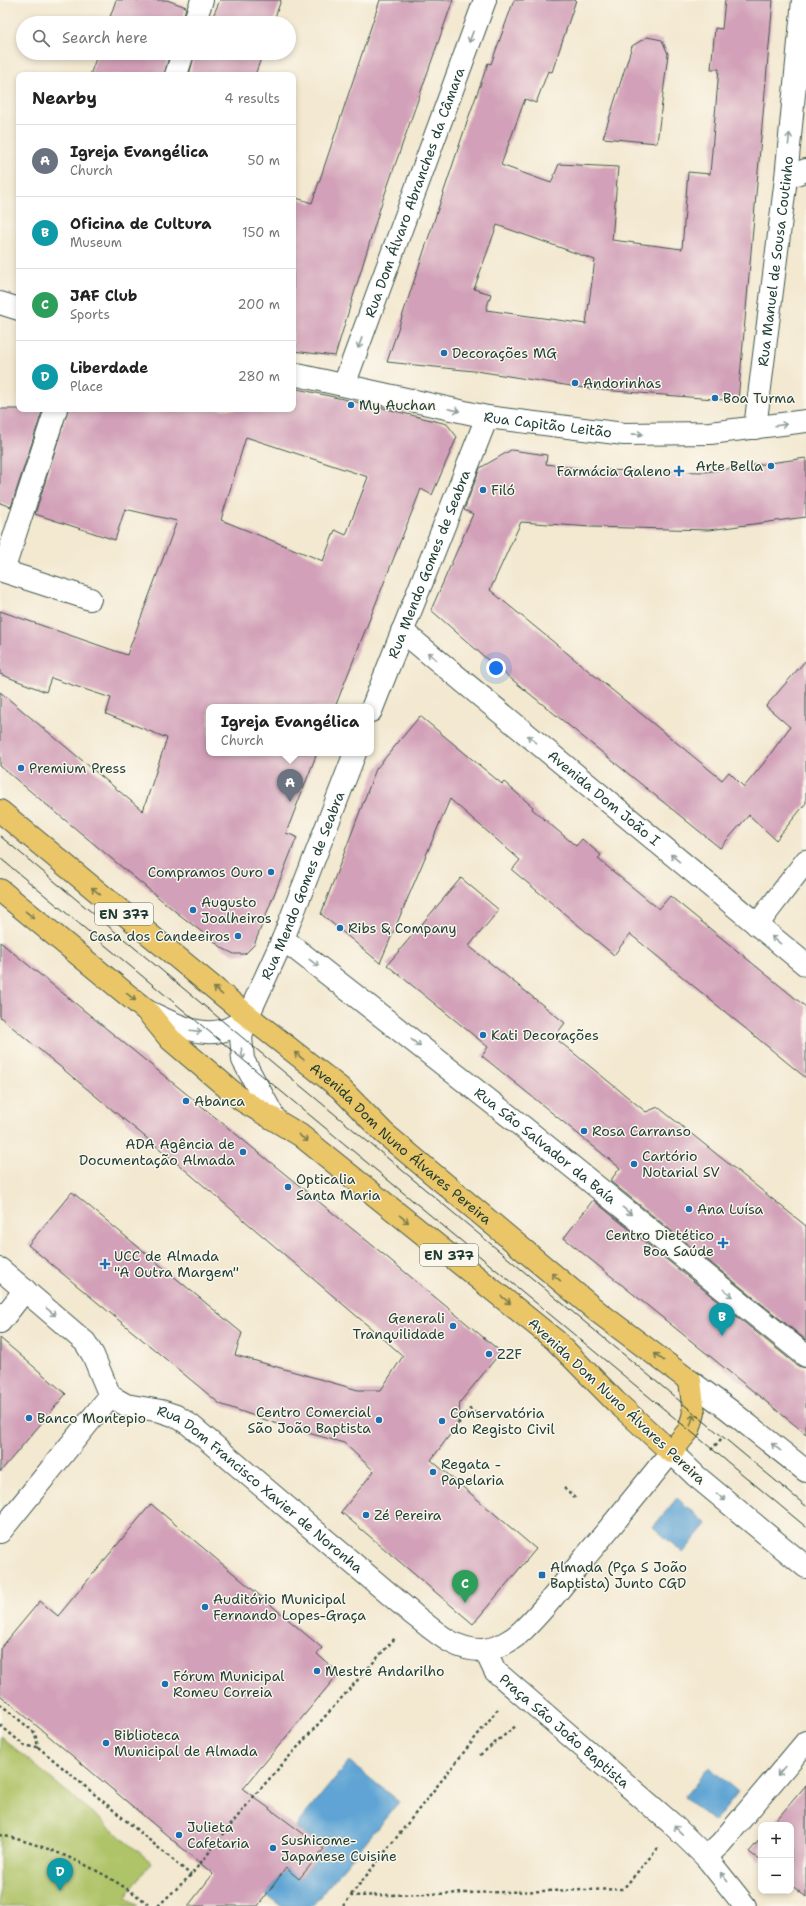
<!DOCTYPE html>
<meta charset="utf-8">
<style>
body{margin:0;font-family:"Shantell Sans",sans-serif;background:#f2f2f2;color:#222}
.controls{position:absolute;right:12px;bottom:12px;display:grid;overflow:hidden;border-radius:8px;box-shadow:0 2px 6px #0003}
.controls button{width:36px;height:36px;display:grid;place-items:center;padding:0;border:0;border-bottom:1px solid #e0e0e0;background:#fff;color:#222;font:20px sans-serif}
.you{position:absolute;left:496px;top:668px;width:14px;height:14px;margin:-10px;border:3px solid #fff;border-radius:50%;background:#1a73e8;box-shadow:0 0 0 6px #1a73e833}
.badge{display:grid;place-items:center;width:26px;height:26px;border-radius:50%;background:#1f6fb2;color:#fff;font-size:13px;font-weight:700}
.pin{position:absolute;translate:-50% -33px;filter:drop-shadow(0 1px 2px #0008)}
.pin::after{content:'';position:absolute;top:21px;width:14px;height:12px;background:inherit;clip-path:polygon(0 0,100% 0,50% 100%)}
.popup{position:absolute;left:206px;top:704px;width:168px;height:52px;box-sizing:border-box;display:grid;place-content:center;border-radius:8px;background:#fff;filter:drop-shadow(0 1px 3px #0005);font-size:13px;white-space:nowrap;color:#767676}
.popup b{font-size:15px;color:#222}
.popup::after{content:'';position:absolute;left:50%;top:100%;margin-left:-8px;border:8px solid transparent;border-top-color:#fff}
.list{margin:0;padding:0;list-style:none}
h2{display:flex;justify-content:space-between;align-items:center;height:52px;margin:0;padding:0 16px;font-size:17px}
h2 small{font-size:13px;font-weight:400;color:#767676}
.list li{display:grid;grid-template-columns:26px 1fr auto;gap:12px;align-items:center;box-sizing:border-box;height:72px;padding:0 16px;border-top:1px solid #e0e0e0}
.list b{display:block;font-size:15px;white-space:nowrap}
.list p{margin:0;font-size:13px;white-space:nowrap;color:#767676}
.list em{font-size:13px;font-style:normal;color:#767676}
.icon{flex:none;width:22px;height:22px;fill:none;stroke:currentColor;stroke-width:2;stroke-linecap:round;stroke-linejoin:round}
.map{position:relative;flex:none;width:806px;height:1906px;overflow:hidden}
.search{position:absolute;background:#fff;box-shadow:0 2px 6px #0003;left:16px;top:16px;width:280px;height:44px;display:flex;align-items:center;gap:10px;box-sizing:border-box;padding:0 14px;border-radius:22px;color:#767676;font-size:15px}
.panel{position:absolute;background:#fff;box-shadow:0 2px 6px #0003;left:16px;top:72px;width:280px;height:340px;border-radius:8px}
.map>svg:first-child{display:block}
.green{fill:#afc367;stroke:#67804e}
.water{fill:#5fa4d4;stroke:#3f7084}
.building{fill:#d2a0b8;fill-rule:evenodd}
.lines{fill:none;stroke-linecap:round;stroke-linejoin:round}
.minor-casing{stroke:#3f574b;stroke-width:24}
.major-casing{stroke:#3f574b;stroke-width:24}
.path{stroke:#3f574b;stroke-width:2.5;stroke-dasharray:3 3;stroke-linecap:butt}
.minor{stroke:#fff;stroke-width:22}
.major{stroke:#eac669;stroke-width:22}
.tram{stroke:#1f3d34;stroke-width:1}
.oneway{stroke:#8f9e9a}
.oneway2{stroke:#7a7b4c}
.poi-dot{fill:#1f6fb2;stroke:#fbf7ec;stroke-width:1.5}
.labels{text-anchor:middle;stroke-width:3;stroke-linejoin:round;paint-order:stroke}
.shield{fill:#fbf7ec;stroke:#61756b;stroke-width:1}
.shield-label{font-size:13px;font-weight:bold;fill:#1f3d34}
.street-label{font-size:14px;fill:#1f3d34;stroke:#fbf7ec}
.poi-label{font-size:14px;fill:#1f3d34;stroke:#fbf7ec;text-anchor:start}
</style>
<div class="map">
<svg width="806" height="1906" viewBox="0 0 806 1906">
<rect width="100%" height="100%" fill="#fbf7ec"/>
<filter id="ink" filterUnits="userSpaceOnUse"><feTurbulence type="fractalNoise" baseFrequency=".025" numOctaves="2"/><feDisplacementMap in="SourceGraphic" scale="8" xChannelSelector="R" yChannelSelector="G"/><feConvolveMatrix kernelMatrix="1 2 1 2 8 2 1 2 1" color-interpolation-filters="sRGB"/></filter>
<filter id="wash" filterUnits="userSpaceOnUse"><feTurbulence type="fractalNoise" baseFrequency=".012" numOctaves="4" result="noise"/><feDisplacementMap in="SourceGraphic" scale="16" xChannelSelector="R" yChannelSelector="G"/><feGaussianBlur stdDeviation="0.9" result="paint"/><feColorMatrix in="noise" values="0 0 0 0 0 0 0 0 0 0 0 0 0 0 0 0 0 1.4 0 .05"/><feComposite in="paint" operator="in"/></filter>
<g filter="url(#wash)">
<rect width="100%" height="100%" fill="#f3e8d0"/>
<path class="green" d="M 0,1736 L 151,1862 L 126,1897 L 138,1906 L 0,1906 Z"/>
<g class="water">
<path d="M 677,1498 L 707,1524 L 683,1553 L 653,1527 Z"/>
<path d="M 349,1761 L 399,1802 L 312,1906 L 281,1906 L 266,1895 L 286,1868 L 299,1879 L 324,1849 L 295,1827 Z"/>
<path d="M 709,1767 L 738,1792 L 714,1822 L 684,1797 Z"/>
</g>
<g id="blocks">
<g class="building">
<path d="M 116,0 L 167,0 L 186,7 L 182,23 L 108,23 Z"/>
<path d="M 220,0 L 281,0 L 273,23 L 207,23 L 210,15 L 213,16 Z"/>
<path d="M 380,0 L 453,0 L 381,205 L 335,356 L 293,351 L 293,197 L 312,203 Z"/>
<path d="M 514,0 L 576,0 L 552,72 L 548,71 L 536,103 L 525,99 L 501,165 L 551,183 L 559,164 L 618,167 L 612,240 L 682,249 L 688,172 L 710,174 L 719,69 L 711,69 L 715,28 L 722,29 L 725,0 L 773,0 L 738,401 L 590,389 L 483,372 L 387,362 L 468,119 L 488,63 L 491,64 ZM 497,225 L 595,260 L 586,324 L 486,310 L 491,294 L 474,289 Z"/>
<path d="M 647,37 L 662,40 L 668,54 L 657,143 L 603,138 L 632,46 Z"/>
<path d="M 98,53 L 170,53 L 164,75 L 90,75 Z"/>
<path d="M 195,53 L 263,53 L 255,75 L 189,75 Z"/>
<path d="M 293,388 L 379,407 L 447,424 L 457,437 L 432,495 L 421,489 L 335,707 L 209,707 L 209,753 L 317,753 L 286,833 L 297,837 L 254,945 L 245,954 L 234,954 L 224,949 L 176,912 L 0,766 L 0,692 L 143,811 L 167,738 L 106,714 L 111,698 L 51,678 L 46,692 L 0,674 L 0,611 L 127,655 L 177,521 L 125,509 L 115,540 L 35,514 L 68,409 L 293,409 ZM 246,437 L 368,477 L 346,535 L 335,530 L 323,561 L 221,520 Z"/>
<path d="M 0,409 L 43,409 L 11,507 L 0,503 Z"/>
<path d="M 511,450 L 547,455 L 546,464 L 591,470 L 705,472 L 806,458 L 806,517 L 709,530 L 591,527 L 521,522 L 490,590 L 722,780 L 729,772 L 744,787 L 763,764 L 790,727 L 766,706 L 806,660 L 806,803 L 776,840 L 749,815 L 720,848 L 488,660 L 431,610 L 473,514 L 464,510 L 480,468 Z"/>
<path d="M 420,716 L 502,784 L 504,782 L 533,807 L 532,809 L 576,846 L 582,839 L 601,855 L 598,859 L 659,909 L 670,896 L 806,1007 L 806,1078 L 630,934 L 614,955 L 512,870 L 520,860 L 450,799 L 380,963 L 321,914 L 376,769 Z"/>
<path d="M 461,878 L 499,910 L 469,946 L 565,1023 L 554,1037 L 646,1112 L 658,1107 L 806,1226 L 806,1340 L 610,1181 L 620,1168 L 482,1056 L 488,1047 L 387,965 Z"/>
<path d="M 0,942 L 388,1258 L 501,1352 L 460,1402 L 458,1424 L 431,1460 L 536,1549 L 473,1624 L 341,1512 L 374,1471 L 344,1443 L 280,1425 L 220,1404 L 28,1245 L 72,1192 L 242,1333 L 235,1355 L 358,1390 L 381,1390 L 403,1356 L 386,1341 L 184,1169 L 0,1017 Z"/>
<path d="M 593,1200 L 798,1366 L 806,1368 L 806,1434 L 564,1238 Z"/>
<path d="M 0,1338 L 66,1394 L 0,1472 Z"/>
<path d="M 151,1504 L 322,1648 L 317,1654 L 339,1673 L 243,1789 L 324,1849 L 299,1879 L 286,1868 L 258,1906 L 188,1906 L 213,1874 L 0,1695 L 0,1649 L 40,1601 L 58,1616 Z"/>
<path d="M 806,1785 L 806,1897 L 791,1885 L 791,1825 L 772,1825 Z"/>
<path d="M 761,1838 L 761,1861 L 749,1852 Z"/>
</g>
</g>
</g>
<g filter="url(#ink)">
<use href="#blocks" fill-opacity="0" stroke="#3f574b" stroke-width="1"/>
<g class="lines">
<defs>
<g id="minor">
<path d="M 194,23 L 202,0"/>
<path d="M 176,75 L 183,53"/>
<path d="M 786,178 L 806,170"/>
<path d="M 0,303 L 19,309"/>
<path id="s1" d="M 293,374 L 487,417 L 624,434 L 710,433 L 806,421"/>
<path id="s2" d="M 344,385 L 485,0"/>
<path d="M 56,409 L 3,571 L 90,599"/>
<path id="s3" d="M 755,428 L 786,178 L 803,0"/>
<path id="s4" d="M 402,631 L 806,965"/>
<path id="s5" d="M 371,711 L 487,417"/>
<path d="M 757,925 L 806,861"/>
<path id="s6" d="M 283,939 L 523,1127 L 806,1356"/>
<path d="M 147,1011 C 181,1027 215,1047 248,1016"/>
<path id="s7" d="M 275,1119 L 243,1060 L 241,1037 L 248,1016 L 283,939 L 355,753"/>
<path id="s8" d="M 0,1269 L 85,1342 L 93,1355 L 110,1396 L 126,1405 L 161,1411 L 176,1416 L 190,1425 L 414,1615 C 435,1631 454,1651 483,1650 C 497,1649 513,1640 523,1630 C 546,1608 566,1581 586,1556 C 615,1522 643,1487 671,1452 L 696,1476 L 806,1567"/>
<path d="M 0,1322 L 25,1290"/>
<path d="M 690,1381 L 728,1409 L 806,1471"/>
<path d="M 0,1532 L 110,1396"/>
<path id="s9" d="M 485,1650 L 495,1671 L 671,1823 L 706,1857 L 745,1906"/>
<path d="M 706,1857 L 721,1843 L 806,1742"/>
</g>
<g id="major">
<path id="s10" d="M 0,811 L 248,1016 L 340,1088 L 384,1133 L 598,1312 L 690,1381 L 694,1413 L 689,1430 L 671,1452 L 615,1401 L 555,1340 L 300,1135 L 243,1101 L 170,1039 L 147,1011 L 0,890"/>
</g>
</defs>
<use href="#minor" class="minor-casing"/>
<use href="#major" class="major-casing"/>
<g class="path">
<path d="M 458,1424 L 470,1409 L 481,1417"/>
<path d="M 711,1450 L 722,1438"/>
<path d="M 564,1488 L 577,1499"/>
<path d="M 0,1704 L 35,1733 L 38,1747 L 25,1746 L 0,1725"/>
<path d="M 38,1747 L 191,1875"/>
<path d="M 480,1755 L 517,1725"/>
<path d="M 0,1835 C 55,1847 107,1872 151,1906"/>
<path d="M 351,1895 L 498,1709"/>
<path d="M 158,1906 L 191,1875 L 254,1796 L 396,1637"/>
<path d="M 343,1906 L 351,1896 L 623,1889 L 658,1848"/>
</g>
<use href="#minor" class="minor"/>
<use href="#major" class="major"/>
<g class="tram">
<path d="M 0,836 L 806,1506"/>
<path d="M 0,858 L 806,1527"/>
</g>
</g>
<defs><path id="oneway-shaft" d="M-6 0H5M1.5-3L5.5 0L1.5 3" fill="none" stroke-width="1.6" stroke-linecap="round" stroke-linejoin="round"/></defs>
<g class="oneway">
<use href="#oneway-shaft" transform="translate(471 37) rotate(110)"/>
<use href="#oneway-shaft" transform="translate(789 139) rotate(-84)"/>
<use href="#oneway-shaft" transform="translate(360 343) rotate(110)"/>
<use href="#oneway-shaft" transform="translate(454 410) rotate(12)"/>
<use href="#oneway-shaft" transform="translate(781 425) rotate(-7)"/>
<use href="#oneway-shaft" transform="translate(637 434) rotate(-1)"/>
<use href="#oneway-shaft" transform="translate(432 656) rotate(-140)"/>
<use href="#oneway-shaft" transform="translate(532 739) rotate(-140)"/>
<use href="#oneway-shaft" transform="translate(675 858) rotate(-140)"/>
<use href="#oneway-shaft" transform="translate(776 940) rotate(-141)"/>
<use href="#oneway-shaft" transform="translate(314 963) rotate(38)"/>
<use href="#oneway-shaft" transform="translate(196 1031) rotate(7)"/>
<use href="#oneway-shaft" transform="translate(416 1043) rotate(38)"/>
<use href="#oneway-shaft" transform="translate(242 1054) rotate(84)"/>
<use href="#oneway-shaft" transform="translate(627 1211) rotate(39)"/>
<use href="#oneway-shaft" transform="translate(728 1293) rotate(39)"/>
<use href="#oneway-shaft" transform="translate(51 1312) rotate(40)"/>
<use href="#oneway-shaft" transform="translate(776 1447) rotate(-141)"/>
<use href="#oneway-shaft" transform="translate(721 1497) rotate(40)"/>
<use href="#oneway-shaft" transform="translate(781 1771) rotate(130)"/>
<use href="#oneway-shaft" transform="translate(678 1830) rotate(-136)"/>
<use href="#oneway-shaft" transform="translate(724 1877) rotate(-128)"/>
</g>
<g class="oneway2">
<use href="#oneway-shaft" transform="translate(96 891) rotate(-140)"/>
<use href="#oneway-shaft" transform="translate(30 915) rotate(39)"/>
<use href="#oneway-shaft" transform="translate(218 991) rotate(-140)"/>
<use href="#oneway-shaft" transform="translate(131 997) rotate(39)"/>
<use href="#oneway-shaft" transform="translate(299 1056) rotate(-142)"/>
<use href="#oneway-shaft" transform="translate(303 1138) rotate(37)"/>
<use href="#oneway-shaft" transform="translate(404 1219) rotate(39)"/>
<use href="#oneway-shaft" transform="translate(556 1277) rotate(-140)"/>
<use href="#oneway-shaft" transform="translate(506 1300) rotate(39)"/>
<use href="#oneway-shaft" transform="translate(659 1357) rotate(-142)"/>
<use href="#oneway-shaft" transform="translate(692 1420) rotate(-74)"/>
</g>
</g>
<g class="poi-dot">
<circle cx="444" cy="353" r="4"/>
<circle cx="575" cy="383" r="4"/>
<circle cx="715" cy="398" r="4"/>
<circle cx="351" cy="405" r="4"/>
<circle cx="771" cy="466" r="4"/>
<path d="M677 465h4v4h4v4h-4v4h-4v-4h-4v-4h4z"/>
<circle cx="483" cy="490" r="4"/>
<circle cx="21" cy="768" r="4"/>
<circle cx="271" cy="872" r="4"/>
<circle cx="193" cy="910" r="4"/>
<circle cx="340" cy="928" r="4"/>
<circle cx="238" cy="936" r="4"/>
<circle cx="483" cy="1035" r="4"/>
<circle cx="186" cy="1101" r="4"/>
<circle cx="584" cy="1131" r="4"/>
<circle cx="243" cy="1152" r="4"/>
<circle cx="634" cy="1164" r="4"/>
<circle cx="288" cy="1187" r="4"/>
<circle cx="689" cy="1209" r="4"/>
<path d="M721 1237h4v4h4v4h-4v4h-4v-4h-4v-4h4z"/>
<path d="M103 1258h4v4h4v4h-4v4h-4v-4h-4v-4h4z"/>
<circle cx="453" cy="1326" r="4"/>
<circle cx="489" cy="1354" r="4"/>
<circle cx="29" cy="1418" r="4"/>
<circle cx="379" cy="1420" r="4"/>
<circle cx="442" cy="1421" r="4"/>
<circle cx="433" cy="1472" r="4"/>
<circle cx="366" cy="1515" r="4"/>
<rect x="538" y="1571" width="8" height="8" rx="2"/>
<circle cx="205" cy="1607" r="4"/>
<circle cx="317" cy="1671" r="4"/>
<circle cx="165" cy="1684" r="4"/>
<circle cx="106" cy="1743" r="4"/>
<circle cx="179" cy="1835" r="4"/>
<circle cx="273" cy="1848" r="4"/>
</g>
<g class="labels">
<g class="shield">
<rect x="95" y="903" width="58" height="22" rx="3"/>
<rect x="420" y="1244" width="58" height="22" rx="3"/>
</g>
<g class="shield-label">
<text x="124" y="919">EN 377</text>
<text x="449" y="1260">EN 377</text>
</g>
<g class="street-label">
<text dy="5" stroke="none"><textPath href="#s2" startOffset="205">Rua Dom Álvaro Abranches da Câmara</textPath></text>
<text dy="5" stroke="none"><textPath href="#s3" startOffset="168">Rua Manuel de Sousa Coutinho</textPath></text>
<text dy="5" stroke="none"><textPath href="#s1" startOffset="260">Rua Capitão Leitão</textPath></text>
<text dy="5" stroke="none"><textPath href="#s5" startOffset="158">Rua Mendo Gomes de Seabra</textPath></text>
<text dy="5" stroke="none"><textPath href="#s4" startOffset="262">Avenida Dom João I</textPath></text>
<text dy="5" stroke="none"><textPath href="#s7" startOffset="254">Rua Mendo Gomes de Seabra</textPath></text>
<text dy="5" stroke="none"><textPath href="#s10" startOffset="521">Avenida Dom Nuno Álvares Pereira</textPath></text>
<text dy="5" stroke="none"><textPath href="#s6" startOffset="334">Rua São Salvador da Baía</textPath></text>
<text transform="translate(617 1401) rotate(43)" y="5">Avenida Dom Nuno Álvares Pereira</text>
<text dy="5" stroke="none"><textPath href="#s8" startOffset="352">Rua Dom Francisco Xavier de Noronha</textPath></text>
<text dy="5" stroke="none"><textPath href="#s9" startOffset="115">Praça São João Baptista</textPath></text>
</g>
<g class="poi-label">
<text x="452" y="358">Decorações MG</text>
<text x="583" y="388">Andorinhas</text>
<text x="723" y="403">Boa Turma</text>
<text x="359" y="410">My Auchan</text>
<text x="763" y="471" text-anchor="end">Arte Bella</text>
<text x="671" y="476" text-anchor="end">Farmácia Galeno</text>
<text x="491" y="495">Filó</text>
<text x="29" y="773">Premium Press</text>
<text x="263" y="877" text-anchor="end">Compramos Ouro</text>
<text x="201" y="907">Augusto<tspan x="201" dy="16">Joalheiros</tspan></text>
<text x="348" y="933">Ribs &amp; Company</text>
<text x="230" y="941" text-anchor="end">Casa dos Candeeiros</text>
<text x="491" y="1040">Kati Decorações</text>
<text x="194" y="1106">Abanca</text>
<text x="592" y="1136">Rosa Carranso</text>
<text x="235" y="1149" text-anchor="end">ADA Agência de<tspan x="235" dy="16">Documentação Almada</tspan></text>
<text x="642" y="1161">Cartório<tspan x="642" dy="16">Notarial SV</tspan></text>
<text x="296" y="1184">Opticalia<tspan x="296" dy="16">Santa Maria</tspan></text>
<text x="697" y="1214">Ana Luísa</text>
<text x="714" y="1240" text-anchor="end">Centro Dietético<tspan x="714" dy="16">Boa Saúde</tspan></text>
<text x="114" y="1261">UCC de Almada<tspan x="114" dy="16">"A Outra Margem"</tspan></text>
<text x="445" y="1323" text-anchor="end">Generali<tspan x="445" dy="16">Tranquilidade</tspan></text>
<text x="497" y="1359">ZZF</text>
<text x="371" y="1417" text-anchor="end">Centro Comercial<tspan x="371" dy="16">São João Baptista</tspan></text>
<text x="450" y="1418">Conservatória<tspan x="450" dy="16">do Registo Civil</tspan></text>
<text x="37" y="1423">Banco Montepio</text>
<text x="441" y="1469">Regata -<tspan x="441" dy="16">Papelaria</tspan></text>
<text x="374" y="1520">Zé Pereira</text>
<text x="550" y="1572">Almada (Pça S João<tspan x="550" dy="16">Baptista) Junto CGD</tspan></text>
<text x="213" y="1604">Auditório Municipal<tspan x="213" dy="16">Fernando Lopes-Graça</tspan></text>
<text x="325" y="1676">Mestre Andarilho</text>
<text x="173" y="1681">Fórum Municipal<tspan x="173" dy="16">Romeu Correia</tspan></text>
<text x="114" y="1740">Biblioteca<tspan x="114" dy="16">Municipal de Almada</tspan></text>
<text x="187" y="1832">Julieta<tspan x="187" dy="16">Cafetaria</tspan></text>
<text x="281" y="1845">Sushicome-<tspan x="281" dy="16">Japanese Cuisine</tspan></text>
</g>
</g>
</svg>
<div class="controls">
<button>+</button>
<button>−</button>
</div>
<div class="you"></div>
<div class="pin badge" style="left:290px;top:802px;background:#6b7280">A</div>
<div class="popup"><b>Igreja Evangélica</b>Church</div>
<div class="pin badge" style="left:722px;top:1336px;background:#0f9aa8">B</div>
<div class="pin badge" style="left:465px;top:1603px;background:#2e9e5b">C</div>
<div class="pin badge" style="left:60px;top:1891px;background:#0f9aa8">D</div>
<div class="search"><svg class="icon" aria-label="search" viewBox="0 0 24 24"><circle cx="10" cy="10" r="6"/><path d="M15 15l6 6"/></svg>Search here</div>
<section class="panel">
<h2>Nearby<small>4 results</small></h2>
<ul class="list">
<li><span class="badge" style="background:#6b7280">A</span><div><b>Igreja Evangélica</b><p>Church</p></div><em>50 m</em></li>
<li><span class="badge" style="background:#0f9aa8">B</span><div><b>Oficina de Cultura</b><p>Museum</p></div><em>150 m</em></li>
<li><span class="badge" style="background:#2e9e5b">C</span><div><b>JAF Club</b><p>Sports</p></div><em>200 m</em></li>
<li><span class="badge" style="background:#0f9aa8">D</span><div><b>Liberdade</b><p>Place</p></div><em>280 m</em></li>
</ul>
</section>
</div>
